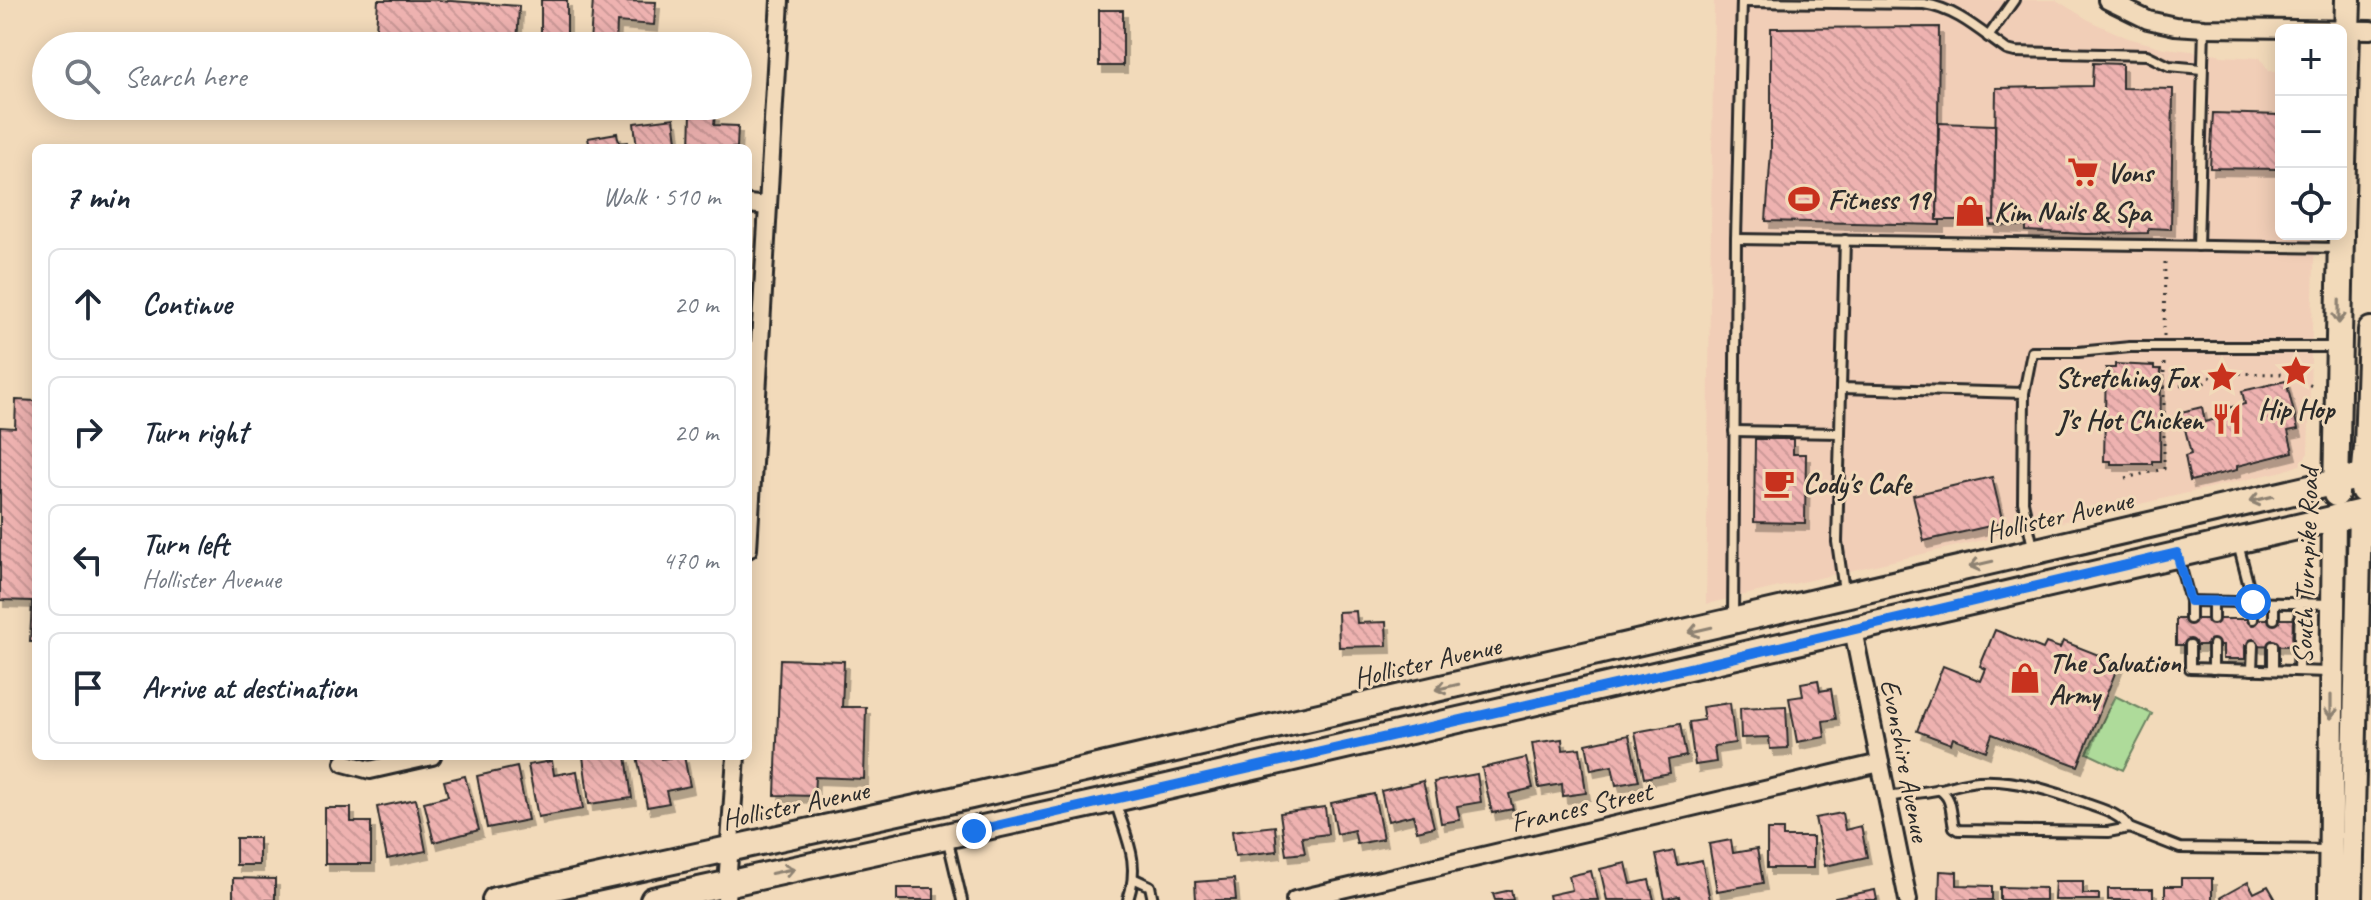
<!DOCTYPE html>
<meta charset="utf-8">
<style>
body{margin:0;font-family:Caveat,sans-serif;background:#f6f6f7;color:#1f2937}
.controls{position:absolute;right:24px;top:24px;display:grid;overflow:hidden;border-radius:12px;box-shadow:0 4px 20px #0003}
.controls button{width:72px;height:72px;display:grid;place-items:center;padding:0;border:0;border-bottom:2px solid #e0e1e3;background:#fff;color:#1f2937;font:40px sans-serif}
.stop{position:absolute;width:24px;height:24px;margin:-18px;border:6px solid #1a73e8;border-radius:50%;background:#fff}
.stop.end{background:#1a73e8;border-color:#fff;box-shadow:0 2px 8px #0008}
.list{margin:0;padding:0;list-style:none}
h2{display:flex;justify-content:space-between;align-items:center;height:104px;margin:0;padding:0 32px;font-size:34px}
h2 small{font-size:26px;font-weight:400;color:#747a83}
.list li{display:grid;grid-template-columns:52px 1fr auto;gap:24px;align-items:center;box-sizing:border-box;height:112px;margin:0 16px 16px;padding:0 16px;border:2px solid #e0e1e3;border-radius:12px}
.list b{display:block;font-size:30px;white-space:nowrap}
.list p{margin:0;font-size:26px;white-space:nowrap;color:#747a83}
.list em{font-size:26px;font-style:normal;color:#747a83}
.icon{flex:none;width:44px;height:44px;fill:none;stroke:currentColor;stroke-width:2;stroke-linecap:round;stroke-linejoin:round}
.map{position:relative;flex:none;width:2371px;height:900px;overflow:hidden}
.search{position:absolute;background:#fff;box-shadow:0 4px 20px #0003;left:32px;top:32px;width:720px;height:88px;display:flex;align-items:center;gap:20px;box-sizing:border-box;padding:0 28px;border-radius:44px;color:#747a83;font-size:30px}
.panel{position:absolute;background:#fff;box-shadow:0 4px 20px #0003;left:32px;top:144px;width:720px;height:616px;border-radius:12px}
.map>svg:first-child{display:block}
.built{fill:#f1ceb7}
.pitch{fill:#aedb9a;stroke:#6c8362;stroke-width:2}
.building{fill:url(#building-back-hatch);stroke:#2b2b2b;stroke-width:2;filter:url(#shadow)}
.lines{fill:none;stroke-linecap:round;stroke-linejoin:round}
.service-casing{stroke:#2b2b2b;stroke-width:14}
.minor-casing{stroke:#2b2b2b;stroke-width:22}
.tertiary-casing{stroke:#2b2b2b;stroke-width:28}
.secondary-casing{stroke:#2b2b2b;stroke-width:30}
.path{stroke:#2b2b2b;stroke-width:3;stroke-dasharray:2 6;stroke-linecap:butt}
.service{stroke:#f2daba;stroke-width:8}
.minor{stroke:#f2daba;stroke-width:16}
.tertiary{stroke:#f2daba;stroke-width:22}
.secondary{stroke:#f2daba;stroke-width:24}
.oneway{stroke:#8e8272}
.route{stroke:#1a73e8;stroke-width:10}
.labels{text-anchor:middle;stroke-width:6;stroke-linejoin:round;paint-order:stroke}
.poi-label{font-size:28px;font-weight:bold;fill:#2b2b2b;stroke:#f2daba;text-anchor:start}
.street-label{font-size:28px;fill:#2b2b2b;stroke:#f2daba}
</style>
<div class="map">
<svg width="2371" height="900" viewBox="0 0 2371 900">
<defs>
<pattern id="building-back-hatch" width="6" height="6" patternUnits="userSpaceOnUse" patternTransform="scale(2)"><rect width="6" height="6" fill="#eeb2b0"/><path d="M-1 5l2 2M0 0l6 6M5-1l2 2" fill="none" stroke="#cc9998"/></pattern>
<filter id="shadow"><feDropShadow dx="4" dy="7" stdDeviation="0" flood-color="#0004"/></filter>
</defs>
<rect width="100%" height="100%" fill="#f2daba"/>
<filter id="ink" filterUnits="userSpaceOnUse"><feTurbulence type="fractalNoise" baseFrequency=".0125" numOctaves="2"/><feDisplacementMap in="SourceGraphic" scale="16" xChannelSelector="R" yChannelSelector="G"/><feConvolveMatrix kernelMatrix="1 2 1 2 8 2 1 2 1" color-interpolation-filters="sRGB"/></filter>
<g filter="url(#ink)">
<path class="built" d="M 1714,0 L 2056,0 L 2092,22 L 2128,38 L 2164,48 L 2218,54 L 2221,56 L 2260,58 L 2269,71 L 2281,71 L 2281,234 L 2315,234 L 2308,453 L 2300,465 L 2283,471 L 1706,604 Z"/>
<path class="pitch" d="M 2115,696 L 2152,714 L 2123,770 L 2087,753 Z"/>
<g class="building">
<path d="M 378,0 L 438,0 L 519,6 L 517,46 L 375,46 Z"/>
<rect x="541" y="0" width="26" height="42"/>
<path d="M 593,0 L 656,2 L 654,25 L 617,22 L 616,45 L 590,43 Z"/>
<rect x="1099" y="10" width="24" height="56"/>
<path d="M 1939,27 L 1937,220 L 1940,220 L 1940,225 L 1766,221 L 1771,151 L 1771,28 Z"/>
<path d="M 2093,63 L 2122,64 L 2122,88 L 2173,89 L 2171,229 L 2148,228 L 2148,233 L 2086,234 L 2026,231 L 2026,226 L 1991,225 L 1991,220 L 1994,220 L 1996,88 L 2092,86 Z"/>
<path d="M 435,106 L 518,106 L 517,112 Z"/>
<path d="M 691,113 L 715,114 L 714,125 L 738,126 L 737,148 L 690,148 Z"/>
<path d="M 2213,113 L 2281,115 L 2281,169 L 2210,168 Z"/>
<path d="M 674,118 L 678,148 L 637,148 L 634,123 Z"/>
<path d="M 1939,123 L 1995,125 L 1994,220 L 1937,220 Z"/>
<path d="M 617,133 L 619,143 L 627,142 L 628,148 L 590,148 L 588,138 Z"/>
<path d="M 2115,364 L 2154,366 L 2154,369 L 2161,369 L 2160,461 L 2152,461 L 2152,464 L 2111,464 L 2111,461 L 2104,461 L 2106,368 L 2115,368 Z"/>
<path d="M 2286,381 L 2298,429 L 2288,431 L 2293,452 L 2237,466 L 2237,470 L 2190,481 L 2185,456 L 2191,454 L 2181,412 L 2202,407 L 2205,422 L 2216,419 L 2214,411 L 2245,404 L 2242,391 Z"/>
<path d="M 16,400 L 36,401 L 36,642 L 30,642 L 32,601 L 0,600 L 0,427 L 15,428 Z"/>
<path d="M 1755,439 L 1793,439 L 1793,454 L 1806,454 L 1805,523 L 1754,522 Z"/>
<path d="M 1992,477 L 2003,523 L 1924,541 L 1913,495 Z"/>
<path d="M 1356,611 L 1357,623 L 1386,622 L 1387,646 L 1339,647 L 1338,612 Z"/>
<path d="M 2176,619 L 2293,619 L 2292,646 L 2245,645 L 2245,659 L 2223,659 L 2223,645 L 2176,645 Z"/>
<path d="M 1995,630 L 2043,649 L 2046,643 L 2060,648 L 2063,641 L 2119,663 L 2078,766 L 1992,734 L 1986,751 L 1953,738 L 1951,744 L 1917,731 L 1943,666 L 1981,681 L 1986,669 L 1980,666 Z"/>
<path d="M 780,659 L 844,661 L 842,707 L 866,707 L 864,779 L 815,777 L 814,796 L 775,795 Z"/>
<path d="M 1818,680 L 1820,691 L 1831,689 L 1836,719 L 1823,721 L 1825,737 L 1797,742 L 1789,698 L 1803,696 L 1801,683 Z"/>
<path d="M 1730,703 L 1735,743 L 1714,746 L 1716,762 L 1695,765 L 1689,722 L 1704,720 L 1702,707 Z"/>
<path d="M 1786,706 L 1788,748 L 1770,749 L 1769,737 L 1741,738 L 1740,708 Z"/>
<path d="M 1680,724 L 1686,756 L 1668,760 L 1670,773 L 1644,778 L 1635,732 Z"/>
<path d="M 1629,735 L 1639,781 L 1616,785 L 1612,766 L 1591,770 L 1586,744 Z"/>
<path d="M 1562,739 L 1563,750 L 1580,748 L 1586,793 L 1563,796 L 1562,784 L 1539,788 L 1532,743 Z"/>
<path d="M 583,756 L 626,756 L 632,798 L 589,804 Z"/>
<path d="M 637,756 L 660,756 L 661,759 L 684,756 L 690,786 L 666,791 L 669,803 L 647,807 Z"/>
<path d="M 1526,758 L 1533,788 L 1509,794 L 1513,809 L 1492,813 L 1482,768 Z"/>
<path d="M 552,761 L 554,775 L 577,771 L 583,809 L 538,817 L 528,765 Z"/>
<path d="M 517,767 L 528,820 L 487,828 L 477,776 Z"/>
<path d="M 1477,774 L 1481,802 L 1457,806 L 1460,820 L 1441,823 L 1434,782 Z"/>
<path d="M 465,776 L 479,830 L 434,842 L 424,802 L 448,796 L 444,781 Z"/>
<path d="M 1423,781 L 1434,827 L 1417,831 L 1413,815 L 1388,821 L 1381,791 Z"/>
<path d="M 1374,794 L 1383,839 L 1357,844 L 1354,830 L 1337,834 L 1331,803 Z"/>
<path d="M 416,799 L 426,851 L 387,859 L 377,807 Z"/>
<path d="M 1325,807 L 1328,834 L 1302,837 L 1305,853 L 1286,855 L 1280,813 Z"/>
<path d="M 325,808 L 351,808 L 351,822 L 371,822 L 371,864 L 325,864 Z"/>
<path d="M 1842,813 L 1845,830 L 1861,826 L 1867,857 L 1825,866 L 1815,818 Z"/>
<path d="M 1275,826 L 1277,851 L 1235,856 L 1232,831 Z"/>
<path d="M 1767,830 L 1783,830 L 1783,837 L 1813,837 L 1813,868 L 1767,868 Z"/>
<rect x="236" y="838" width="23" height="27"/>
<path d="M 1731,840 L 1733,853 L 1757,849 L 1763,883 L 1717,891 L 1709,844 Z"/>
<path d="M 1674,851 L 1677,865 L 1702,860 L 1710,900 L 1680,900 L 1679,896 L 1665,899 L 1656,855 Z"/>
<path d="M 1626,863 L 1631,884 L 1649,880 L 1654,900 L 1607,900 L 1600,869 Z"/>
<path d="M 1591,871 L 1598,900 L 1550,900 L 1549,895 L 1572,890 L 1569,876 Z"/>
<path d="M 1940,871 L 1957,872 L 1957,885 L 1992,886 L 1992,900 L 1939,900 Z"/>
<path d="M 233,878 L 275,879 L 275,900 L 233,900 Z"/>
<path d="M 2181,878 L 2212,878 L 2212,900 L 2165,900 L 2165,886 L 2181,886 Z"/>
<path d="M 1234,879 L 1236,900 L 1196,900 L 1195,882 Z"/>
<path d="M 2055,881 L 2083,881 L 2083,894 L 2099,894 L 2099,900 L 2054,900 Z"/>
<path d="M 2248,882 L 2254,893 L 2268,886 L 2276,900 L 2223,900 L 2221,897 Z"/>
<path d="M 2000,887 L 2045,888 L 2045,900 L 2000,900 Z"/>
<rect x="897" y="888" width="37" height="12"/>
<rect x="2108" y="889" width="45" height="11"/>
<path d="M 1511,890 L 1513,900 L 1495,900 L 1493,894 Z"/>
<path d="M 1875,890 L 1877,900 L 1835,900 L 1835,898 Z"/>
</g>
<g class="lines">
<defs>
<g id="service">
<path d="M 1742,2 L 1924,4 C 1957,9 1981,32 2007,50 L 2015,52 L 2147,55 L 2169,66 L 2202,69"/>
<path d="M 1988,37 L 2014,0"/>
<path d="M 1736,239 L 2339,248"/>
<path d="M 1845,240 L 1841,388 L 2024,393 L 2023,502 L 2033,547"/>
<path d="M 2198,246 L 2204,28"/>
<path d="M 2024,393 L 2032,352 L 2078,352 L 2130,347 L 2334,347"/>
<path d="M 1734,431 L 1840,433 L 1841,388"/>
<path d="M 1840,433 L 1837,542 L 1844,591"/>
<path d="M 2238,544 L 2253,602 L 2253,619"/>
<path d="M 2178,557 L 2190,601 L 2190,619"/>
<path d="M 2190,601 L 2331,604"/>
<path d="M 2213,602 L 2213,619"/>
<path d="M 1733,619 L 1736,239 L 1742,0"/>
<path d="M 2274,619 L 2274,603"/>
<path d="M 2190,645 L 2190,668 L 2329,672"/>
<path d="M 2213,645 L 2213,669"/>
<path d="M 2252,670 L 2253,645"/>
<path d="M 2273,670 L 2273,646"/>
<path d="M 2298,671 L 2300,603"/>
<path d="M 1938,789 C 1953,797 1950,811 1954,827 L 1959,830 L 2108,832 L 2129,828"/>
<path d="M 1888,797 C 1904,794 1920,793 1936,790 C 1951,787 1964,782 1979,781 C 2016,779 2053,791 2087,804 C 2101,809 2121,814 2129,828 L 2180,848 L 2330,850"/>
<path d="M 1115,801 C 1126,838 1141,861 1128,900"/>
<path d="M 947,837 L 962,900"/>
<path d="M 1135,879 L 1150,886 L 1153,900"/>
</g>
<g id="minor">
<path d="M 2107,0 L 2148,20 L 2175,26 L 2204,28 L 2371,30"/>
<path d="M 748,204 L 768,206"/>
<path d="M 748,549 L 780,0"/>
<path d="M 1853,630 L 1908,900"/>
<path d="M 344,763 L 370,770 L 432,756"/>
<path d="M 726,900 L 736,756"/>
<path d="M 1295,900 L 1880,763"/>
</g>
<g id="tertiary">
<path d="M 2330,900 L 2334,517"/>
<path d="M 2351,900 L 2360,512"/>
</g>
<g id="secondary">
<path d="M 2341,229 L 2348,0"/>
<path d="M 2363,490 L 2367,447 L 2371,330"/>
<path d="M 2336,494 L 2341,234"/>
<path d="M 495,900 L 971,796 L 2371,474"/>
<path d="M 653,900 L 1115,799 L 2371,510"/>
</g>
</defs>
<use href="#service" class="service-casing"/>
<use href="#minor" class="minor-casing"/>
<use href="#tertiary" class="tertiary-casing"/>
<use href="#secondary" class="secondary-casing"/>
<g class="path">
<path d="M 2164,336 L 2165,259"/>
<path d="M 2164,387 L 2203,384 L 2215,373 L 2286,374 L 2312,386"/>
<path d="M 2125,478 L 2164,469 L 2164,361"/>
</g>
<use href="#service" class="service"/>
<use href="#minor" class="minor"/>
<use href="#tertiary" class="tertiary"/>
<use href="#secondary" class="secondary"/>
</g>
<defs><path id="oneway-shaft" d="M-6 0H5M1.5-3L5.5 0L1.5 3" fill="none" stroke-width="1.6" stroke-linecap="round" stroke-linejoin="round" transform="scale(2)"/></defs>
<g class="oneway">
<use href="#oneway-shaft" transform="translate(2339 312) rotate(91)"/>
<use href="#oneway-shaft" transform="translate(2261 499) rotate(167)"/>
<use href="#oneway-shaft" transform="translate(1981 564) rotate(167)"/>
<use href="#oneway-shaft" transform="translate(1700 630) rotate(167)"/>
<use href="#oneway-shaft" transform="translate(1447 687) rotate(167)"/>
<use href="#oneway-shaft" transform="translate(2331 707) rotate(90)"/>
<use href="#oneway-shaft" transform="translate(783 871) rotate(-12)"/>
</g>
</g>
<g class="lines" filter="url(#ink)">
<path class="route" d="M 974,831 L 1724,660 L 2177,553 L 2190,601 L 2253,602"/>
</g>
<defs>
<symbol id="supermarket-bare" viewBox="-9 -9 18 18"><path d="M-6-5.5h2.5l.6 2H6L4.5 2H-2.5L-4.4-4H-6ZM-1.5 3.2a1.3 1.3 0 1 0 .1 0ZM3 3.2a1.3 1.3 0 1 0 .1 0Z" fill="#c8321e" stroke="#f2daba" stroke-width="2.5" paint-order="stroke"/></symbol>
<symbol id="stadium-bare" viewBox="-9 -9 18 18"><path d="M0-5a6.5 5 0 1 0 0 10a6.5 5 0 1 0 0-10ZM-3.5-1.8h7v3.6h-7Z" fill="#c8321e" stroke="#f2daba" stroke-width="2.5" paint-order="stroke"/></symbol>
<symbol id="shop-bare" viewBox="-9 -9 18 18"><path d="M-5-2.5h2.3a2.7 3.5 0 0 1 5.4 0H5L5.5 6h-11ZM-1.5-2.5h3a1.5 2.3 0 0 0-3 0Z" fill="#c8321e" stroke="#f2daba" stroke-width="2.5" paint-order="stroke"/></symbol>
<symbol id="sight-bare" viewBox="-9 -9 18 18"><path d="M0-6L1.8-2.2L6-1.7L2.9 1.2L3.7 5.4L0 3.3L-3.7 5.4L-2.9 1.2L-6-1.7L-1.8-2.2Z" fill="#c8321e" stroke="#f2daba" stroke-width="2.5" paint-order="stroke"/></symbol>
<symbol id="restaurant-bare" viewBox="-9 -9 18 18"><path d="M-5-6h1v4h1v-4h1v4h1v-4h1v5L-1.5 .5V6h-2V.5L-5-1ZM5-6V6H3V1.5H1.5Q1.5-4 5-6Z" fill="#c8321e" stroke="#f2daba" stroke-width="2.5" paint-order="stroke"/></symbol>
<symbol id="cafe-bare" viewBox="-9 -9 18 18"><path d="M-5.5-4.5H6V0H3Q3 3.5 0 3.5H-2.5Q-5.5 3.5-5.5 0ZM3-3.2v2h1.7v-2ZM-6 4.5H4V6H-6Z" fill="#c8321e" stroke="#f2daba" stroke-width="2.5" paint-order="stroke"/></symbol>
</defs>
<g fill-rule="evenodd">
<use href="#supermarket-bare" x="2061" y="150" width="44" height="44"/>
<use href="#stadium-bare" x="1782" y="177" width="44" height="44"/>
<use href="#shop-bare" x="1948" y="189" width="44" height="44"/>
<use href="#sight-bare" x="2274" y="349" width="44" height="44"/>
<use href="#sight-bare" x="2200" y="355" width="44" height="44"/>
<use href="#restaurant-bare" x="2205" y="397" width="44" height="44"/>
<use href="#cafe-bare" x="1757" y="461" width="44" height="44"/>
<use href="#shop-bare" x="2003" y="656" width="44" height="44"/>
</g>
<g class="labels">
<g class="poi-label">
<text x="2107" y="182">Vons</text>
<text x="1828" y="209">Fitness 19</text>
<text x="1994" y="221">Kim Nails &amp; Spa</text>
<text x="2198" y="387" text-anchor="end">Stretching Fox</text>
<text x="2296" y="418" text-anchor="middle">Hip Hop</text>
<text x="2203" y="429" text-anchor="end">J's Hot Chicken</text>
<text x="1803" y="493">Cody's Cafe</text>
<text x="2049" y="672">The Salvation<tspan x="2049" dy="32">Army</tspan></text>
</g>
<g class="street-label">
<text transform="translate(2059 515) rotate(-13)" y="10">Hollister Avenue</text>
<text transform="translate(2305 566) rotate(-88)" y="10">South Turnpike Road</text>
<text transform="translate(1427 661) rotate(-13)" y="10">Hollister Avenue</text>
<text transform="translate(1906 760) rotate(79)" y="10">Evonshire Avenue</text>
<text transform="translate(795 804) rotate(-12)" y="10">Hollister Avenue</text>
<text transform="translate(1581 806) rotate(-13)" y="10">Frances Street</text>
</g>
</g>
</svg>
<div class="controls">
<button>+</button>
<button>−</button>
<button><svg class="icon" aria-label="locate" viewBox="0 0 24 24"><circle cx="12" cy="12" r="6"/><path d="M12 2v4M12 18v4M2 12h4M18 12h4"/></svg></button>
</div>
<div class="stop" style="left:2253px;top:602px"></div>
<div class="stop end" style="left:974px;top:831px"></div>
<div class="search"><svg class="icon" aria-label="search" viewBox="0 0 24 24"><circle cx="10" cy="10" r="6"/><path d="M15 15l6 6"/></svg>Search here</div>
<section class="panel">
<h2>7 min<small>Walk · 510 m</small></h2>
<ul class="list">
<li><svg class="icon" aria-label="ahead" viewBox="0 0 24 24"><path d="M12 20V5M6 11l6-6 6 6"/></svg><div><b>Continue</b></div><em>20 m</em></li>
<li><svg class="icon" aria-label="right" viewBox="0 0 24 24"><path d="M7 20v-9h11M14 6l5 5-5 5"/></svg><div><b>Turn right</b></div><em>20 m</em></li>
<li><svg class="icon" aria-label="left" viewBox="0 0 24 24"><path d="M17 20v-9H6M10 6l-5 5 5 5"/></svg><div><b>Turn left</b><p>Hollister Avenue</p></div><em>470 m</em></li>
<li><svg class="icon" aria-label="arrive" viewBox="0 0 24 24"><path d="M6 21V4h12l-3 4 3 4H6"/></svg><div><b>Arrive at destination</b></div></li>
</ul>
</section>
</div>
